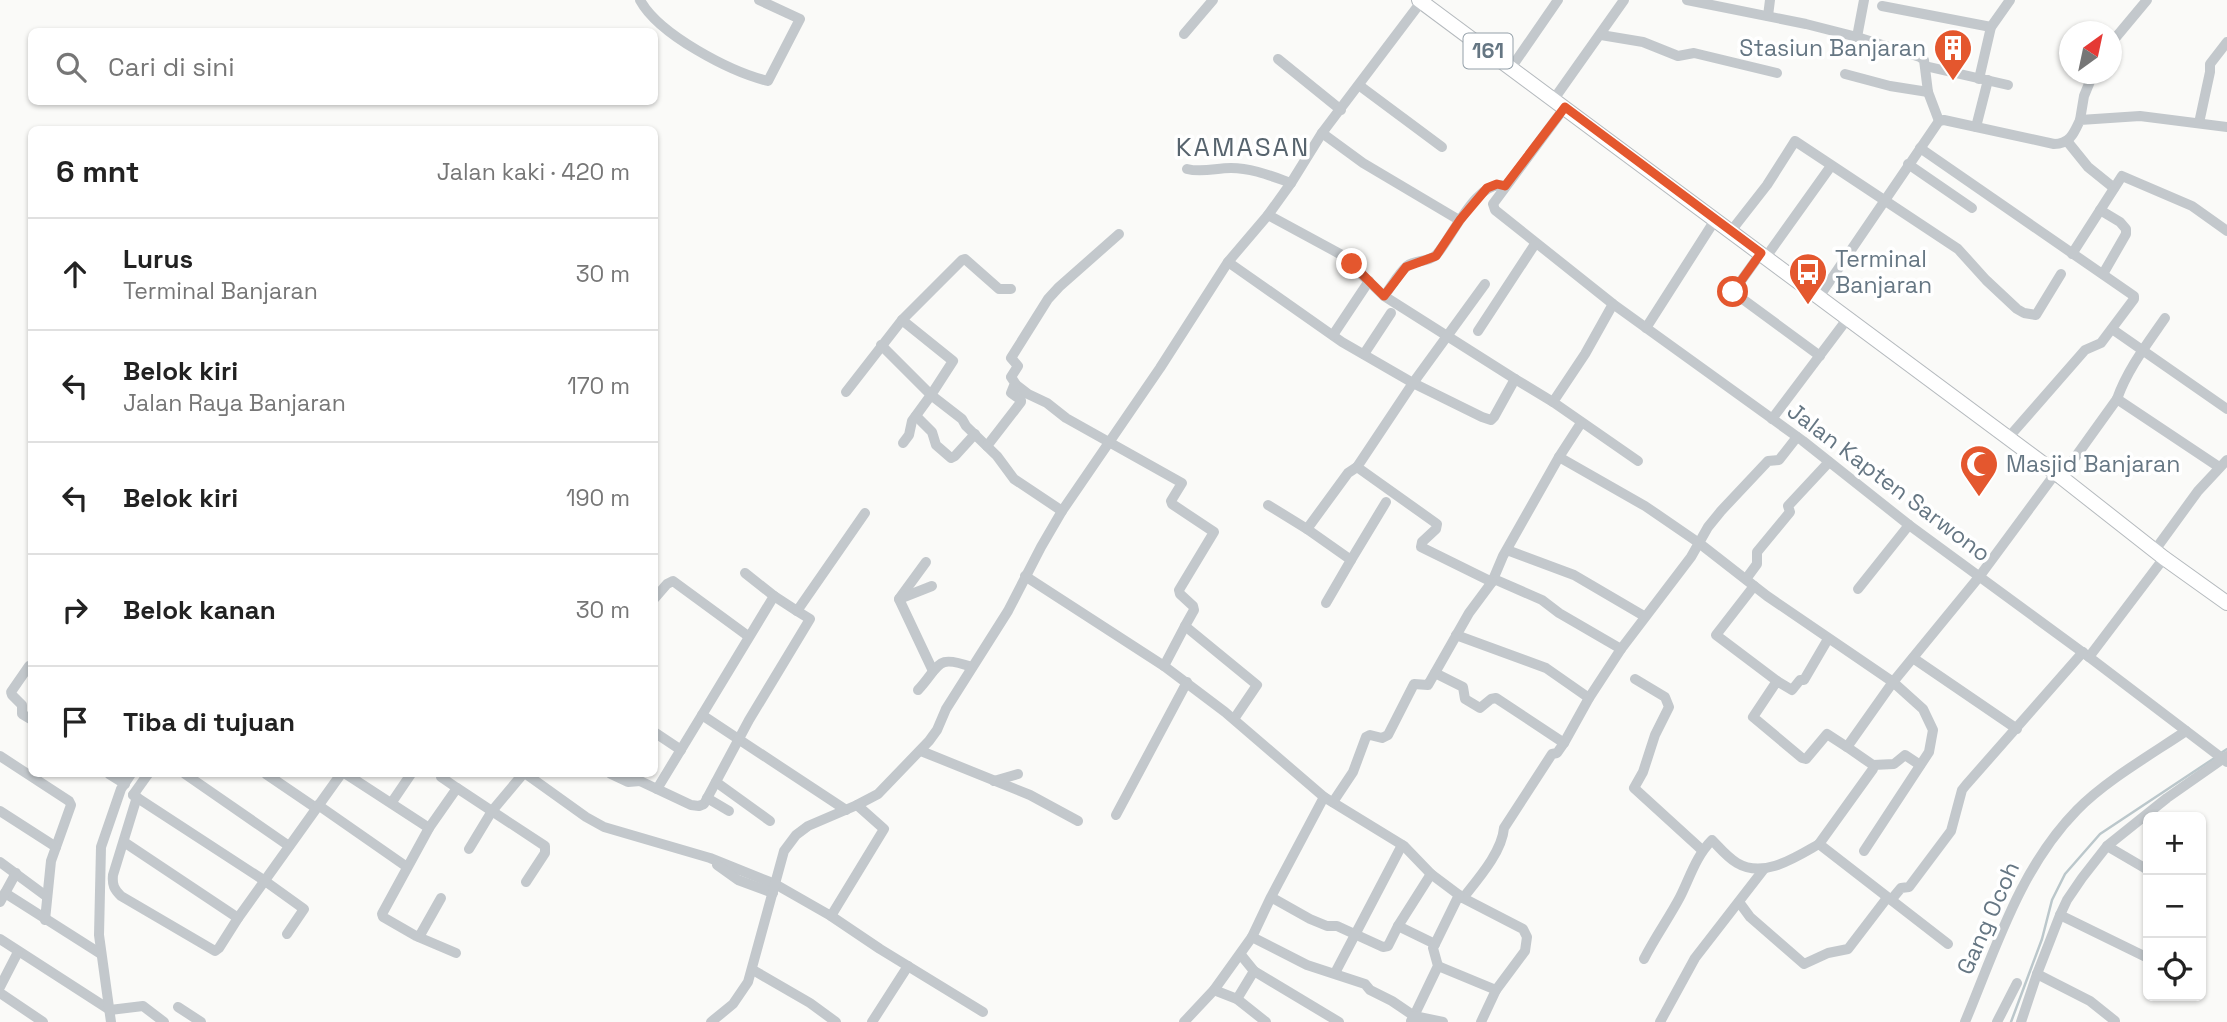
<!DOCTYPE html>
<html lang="id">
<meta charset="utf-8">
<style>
body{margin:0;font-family:"Space Grotesk",sans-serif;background:#f2f2f2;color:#222}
.controls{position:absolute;right:21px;bottom:21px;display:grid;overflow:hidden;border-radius:10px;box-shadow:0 2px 5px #0004}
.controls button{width:63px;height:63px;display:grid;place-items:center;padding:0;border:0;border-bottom:2px solid #e0e0e0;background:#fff;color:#222;font:35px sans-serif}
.compass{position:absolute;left:2059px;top:21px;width:63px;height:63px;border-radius:50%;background:#fff;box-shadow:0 2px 5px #0004;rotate:33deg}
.stop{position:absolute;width:21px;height:21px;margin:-16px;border:5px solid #e4572e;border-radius:50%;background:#fff}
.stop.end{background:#e4572e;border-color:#fff;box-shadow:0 2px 7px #0008}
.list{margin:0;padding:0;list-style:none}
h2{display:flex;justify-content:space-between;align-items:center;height:91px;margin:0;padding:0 28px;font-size:30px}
h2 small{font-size:23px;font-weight:400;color:#767676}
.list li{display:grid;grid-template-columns:46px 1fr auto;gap:21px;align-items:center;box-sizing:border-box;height:112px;padding:0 28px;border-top:2px solid #e0e0e0}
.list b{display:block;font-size:26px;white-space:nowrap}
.list p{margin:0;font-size:23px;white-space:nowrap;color:#767676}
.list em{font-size:23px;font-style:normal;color:#767676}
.icon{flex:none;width:38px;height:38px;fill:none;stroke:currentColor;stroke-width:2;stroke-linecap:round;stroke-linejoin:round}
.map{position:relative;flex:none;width:2227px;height:1022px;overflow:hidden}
.search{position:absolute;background:#fff;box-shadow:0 2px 5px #0004;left:28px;top:28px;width:630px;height:77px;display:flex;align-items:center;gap:18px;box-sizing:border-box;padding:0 24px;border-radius:10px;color:#767676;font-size:26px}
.panel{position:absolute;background:#fff;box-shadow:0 2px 5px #0004;left:28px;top:126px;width:630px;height:651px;border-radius:10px}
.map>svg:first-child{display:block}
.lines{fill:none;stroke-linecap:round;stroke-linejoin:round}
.stream{stroke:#bbc7cb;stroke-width:2.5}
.major-casing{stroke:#b5babe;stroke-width:16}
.minor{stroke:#c3c8cc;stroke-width:10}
.major{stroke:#fff;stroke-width:14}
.route{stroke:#e4572e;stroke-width:9}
.labels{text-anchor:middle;stroke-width:7;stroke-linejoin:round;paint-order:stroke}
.shield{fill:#fff;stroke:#939fa8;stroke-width:2}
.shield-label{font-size:21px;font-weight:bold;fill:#657683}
.poi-label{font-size:23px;fill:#657683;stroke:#fff;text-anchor:start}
.street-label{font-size:23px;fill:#657683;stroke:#fff}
.quarter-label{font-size:26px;letter-spacing:2px;fill:#57646e;stroke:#fff}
</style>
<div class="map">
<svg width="2227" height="1022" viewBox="0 0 2227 1022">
<rect width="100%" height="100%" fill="#fafaf8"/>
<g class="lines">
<g class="stream">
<path d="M 2221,753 L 2227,749"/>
<path d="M 2011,1022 L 2042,939 L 2052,900 L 2065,874 L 2100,834 L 2216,757"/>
</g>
<defs>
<path id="major" d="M 1419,0 L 2061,477 L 2164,558 L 2227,603"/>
</defs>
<use href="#major" class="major-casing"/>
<g class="minor">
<path d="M 640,0 C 659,35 731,72 768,81 L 800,19 L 759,0"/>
<path d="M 1687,0 L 1806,24 L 1857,37 L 1920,57 L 1924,60 L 1928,92 L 1939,121"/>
<path d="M 1882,6 L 1991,27"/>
<path d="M 1768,16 L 1770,0"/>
<path d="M 1184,34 L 1213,0"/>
<path d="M 1601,35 L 1643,42 L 1678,56 L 1694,53 L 1777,73"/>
<path d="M 1857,37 L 1864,0"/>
<path d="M 2112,42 L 2147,0"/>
<path d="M 1278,59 L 1341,110"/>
<path d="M 1925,66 L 2008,85"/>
<path d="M 1511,68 L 1558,0"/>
<path d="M 1845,74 L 1890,86 L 1928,92"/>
<path d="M 1979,79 L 1991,27 L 2010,0"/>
<path d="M 1360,86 L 1442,147"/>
<path d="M 1554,99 L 1624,0"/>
<path d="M 1565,107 L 1493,204 L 1495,210 L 1613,304 L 1803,441 L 1909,525 L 2089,657 L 2227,762"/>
<path d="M 2080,120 L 2084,96 L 2093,74"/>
<path d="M 2199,123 L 2210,72 L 2210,64 L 2227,42"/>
<path d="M 1976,127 L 1988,80"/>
<path d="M 1322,133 L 1363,163 L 1459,220"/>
<path d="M 2067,141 L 2088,167 L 2114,188"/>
<path d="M 1920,148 L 2134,296 L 2134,299 L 2101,343 L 2085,350 L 2008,438"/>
<path d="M 1908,164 L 1972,208"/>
<path d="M 1187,169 C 1202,173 1216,168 1231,168 C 1252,168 1271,176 1291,183"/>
<path d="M 2100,210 L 2120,222 L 2126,229 L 2126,234 L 2103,274"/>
<path d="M 1268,215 L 1340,254 L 1384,296 L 1515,379"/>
<path d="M 1731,231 L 1767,185 L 1795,141 L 1958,249 L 1986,280 L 2017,309 L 2024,313 L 2036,315 L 2061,274"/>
<path d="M 1761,253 L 1733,292 L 1820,356"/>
<path d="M 2072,254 L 2122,176 L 2192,206 L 2227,231"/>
<path d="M 1766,257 L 1831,166"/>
<path d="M 1228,262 L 1342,342 L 1413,383 L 1482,417 L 1491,420 L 1494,417 L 1515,379 L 1553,402"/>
<path d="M 1485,284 L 1413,383 L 1357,467 L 1437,524 L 1436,529 L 1422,542 L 1421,547 L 1492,582 L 1503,556 L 1559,457"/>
<path d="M 1384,296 C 1391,287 1398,274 1407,266 C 1416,259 1429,263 1437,254 C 1453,236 1477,178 1505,186"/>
<path d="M 1819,297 L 1939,121 L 1944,120 L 2054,144 C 2070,144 2074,133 2080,120 L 2140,116 L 2227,127"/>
<path d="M 1613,304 L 1585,354 L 1553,402 L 1638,461"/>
<path d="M 902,320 L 953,361 L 931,395 L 962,419 L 966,426 L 997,456 L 1014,479 L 1062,511"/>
<path d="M 1646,328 L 1715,220"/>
<path d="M 2112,329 L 2227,409"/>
<path d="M 1478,331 L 1535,244"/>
<path d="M 1333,335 L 1369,281"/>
<path d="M 881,345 L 931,395 L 912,421 L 909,435 L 903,443"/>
<path d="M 1364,354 L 1391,313"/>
<path d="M 1015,384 L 1028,394 L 1047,403 L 1066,418 L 1182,483 L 1171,501 L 1172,504 L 1214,532 L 1179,590 L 1180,594 L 1193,606 L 1194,610 L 1185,626 L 1257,685 L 1234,719"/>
<path d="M 846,392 L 902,320 L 962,260 L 965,259 L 999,289 L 1011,289"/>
<path d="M 2117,399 C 2127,370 2147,344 2165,318"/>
<path d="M 916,416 L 932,432 L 936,445 L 951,458 L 955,456 L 975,434"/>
<path d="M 1772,419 L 1848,318"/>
<path d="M 1581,423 L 1559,457 L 1645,506 L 1699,543 L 1767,596 L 1893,682 L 1923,709 L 1933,730 L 1929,752 L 1864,851"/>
<path d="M 987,446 L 1021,402 L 1021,400 L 1011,393 L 1015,383 L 1011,377 L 1018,366 L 1011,358 L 1048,299 L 1059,287 L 1119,234"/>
<path d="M 2061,477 L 2117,399 L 2219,467"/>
<path d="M 1268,505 L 1307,529 L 1348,473 L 1357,467"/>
<path d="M 1307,529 L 1351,560 L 1326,603"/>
<path d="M 1507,550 L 1574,575 L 1644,616"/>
<path d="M 2155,550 L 2198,491 L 2227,460"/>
<path d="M 1351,560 L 1386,502"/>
<path d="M 926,562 L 899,599 L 933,671"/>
<path d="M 745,573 L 774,596 L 702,715 L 846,810"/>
<path d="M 1025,576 L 1164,666 L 1225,712 L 1324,797 L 1271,897 L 1252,937 L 1307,965 L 1365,984 L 1370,990 L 1392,1001 L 1414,1016 L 1438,966 L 1433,948 L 1435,944 L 1398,926 L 1388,946 L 1383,947 L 1337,926 L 1327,926 L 1310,919 L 1271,897"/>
<path d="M 1494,579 L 1542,600 L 1559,613 L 1621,649"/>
<path d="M 1746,579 L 1757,564 L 1757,552 L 1790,512 L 1788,506 L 1829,462"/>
<path d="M 1754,586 L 1716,635 L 1777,681"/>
<path d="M 1858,589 L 1909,525"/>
<path d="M 774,596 L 797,611 L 865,513"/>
<path d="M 654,599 L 667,584 L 673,581 L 748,636"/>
<path d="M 899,599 L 932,586"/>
<path d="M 1456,635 L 1546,668 L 1589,698"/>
<path d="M 1828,639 L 1804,680 L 1800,680 L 1792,690 L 1777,681 L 1753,717 L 1802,758 L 1806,759 L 1827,734 L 1847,747"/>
<path d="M 2089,657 L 2164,558"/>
<path d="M 1913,658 L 2017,729"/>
<path d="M 1164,666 L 1185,626"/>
<path d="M 32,668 L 29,666 L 11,692 L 12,695 L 22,705 L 22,714 L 32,720"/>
<path d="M 1435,673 L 1463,687 L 1465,699 L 1480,708 L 1491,699 L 1496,698 L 1564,743 L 1557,753 L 1552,754 L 1504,828 C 1502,852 1478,879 1463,898"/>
<path d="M 1635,679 L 1665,697 L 1669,707 L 1655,735 L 1643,772 L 1634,788 L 1702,850"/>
<path d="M 918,690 C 941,665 935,654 972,667"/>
<path d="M 654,732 L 681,750"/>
<path d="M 1564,743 L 1589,698 L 1621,649 L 1691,557 L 1708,527 L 1721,511 L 1768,461 L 1779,460 L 1797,437"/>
<path d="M 921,751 L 1030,795 L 1078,821"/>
<path d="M 0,756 L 69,801 L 71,805 L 51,861 L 45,920"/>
<path d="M 1873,765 L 1894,764 L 1905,755 L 1920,765"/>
<path d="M 109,774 L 125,784"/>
<path d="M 185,774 L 289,846"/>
<path d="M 266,774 L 316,808"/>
<path d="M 346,774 L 429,828 L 382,914 L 383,917 L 416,936 L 456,953"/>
<path d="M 526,774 L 586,817 L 604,827 L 710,858 L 775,884 L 831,916 L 880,949 L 983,1012"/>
<path d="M 611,774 L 628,782 L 640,781"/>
<path d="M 635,774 L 640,781 L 691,805 L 699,806 L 704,804 L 749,720 L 810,619 L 797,611"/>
<path d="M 441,777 L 457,788"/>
<path d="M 994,781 L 1018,774"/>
<path d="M 716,782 L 770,821"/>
<path d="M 657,789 L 702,715"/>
<path d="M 133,795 L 265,881 L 304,909 L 287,934"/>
<path d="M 133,795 L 148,774"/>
<path d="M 137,797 L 113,875 C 112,885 114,889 121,896 L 215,951 L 219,948 L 238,918 L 341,774"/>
<path d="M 1324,797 L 1404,846 L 1431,874 L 1463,898 L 1523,929 L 1527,937 L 1525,951 L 1496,990 L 1481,1022"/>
<path d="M 707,798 L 729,811"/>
<path d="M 392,802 L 411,774"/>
<path d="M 1333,802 L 1353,772 L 1366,737 L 1370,735 L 1382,738 L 1388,735 L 1414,684 L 1428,685 L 1469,613 L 1492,582"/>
<path d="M 318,805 L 407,867"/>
<path d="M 0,811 L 56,847"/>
<path d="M 1116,815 L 1187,682"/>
<path d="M 429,828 L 457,788 L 545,846 L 545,853 L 526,882"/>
<path d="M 124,842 L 238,918"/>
<path d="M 2107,846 L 2148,870"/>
<path d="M 469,849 L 492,811 L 523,774"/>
<path d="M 0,862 L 46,896"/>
<path d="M 717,865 L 738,880 L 773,893"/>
<path d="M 5,893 L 101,954"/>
<path d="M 1891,900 L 1901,888 L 1909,887 L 1951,831 L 1962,790 L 1966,785 L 2083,652"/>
<path d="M 0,902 L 16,873"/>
<path d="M 1739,902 L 1750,917 L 1804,964 L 1828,953 L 1848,949 L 1887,898"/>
<path d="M 2060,915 L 2148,958"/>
<path d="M 831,916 L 884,829 L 857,805"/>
<path d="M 1398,926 L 1431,874"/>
<path d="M 419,937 L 441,898"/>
<path d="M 0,939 L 110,1010 L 143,1006 L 164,1022"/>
<path d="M 1435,944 L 1459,895"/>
<path d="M 1948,944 L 1819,844 L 1873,769 L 1873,765 L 1847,747 L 1893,682 L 1979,577 L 2055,474"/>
<path d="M 1644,959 C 1655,937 1669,918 1680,897 C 1690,877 1696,856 1712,840 C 1719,847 1727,857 1737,863 C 1764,879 1796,857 1819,844"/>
<path d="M 1438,966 L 1496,990"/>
<path d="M 753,970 L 810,1003 L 836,1022"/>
<path d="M 1254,971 L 1339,1022"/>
<path d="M 1335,973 L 1402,845"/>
<path d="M 2037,974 L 2090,1001 L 2115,1021"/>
<path d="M 0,987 L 18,952"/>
<path d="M 1214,990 L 1237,999 L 1266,1022"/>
<path d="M 0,993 L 43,1022"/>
<path d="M 1237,999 L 1254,971 L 1241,955"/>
<path d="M 178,1007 L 201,1022"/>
<path d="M 1411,1021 L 1414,1016 L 1443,1022"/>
<path d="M 111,1022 L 99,935 L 101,847 L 121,789 L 131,774"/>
<path d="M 711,1022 L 733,1004 L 748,982 L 784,851 L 796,835 L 808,826 L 857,805 L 878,794 L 929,741 L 937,730 L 946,709 L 1008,611 L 1041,547 L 1062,511 L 1160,368 L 1228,262 L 1268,215 L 1291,183 L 1322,133 L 1421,2"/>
<path d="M 872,1022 L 908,966"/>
<path d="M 1184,1022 L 1214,990 L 1252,937"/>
<path d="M 1660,1022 L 1695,958 L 1764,869"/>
<path d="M 1965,1022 C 1996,948 2020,868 2077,810 C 2105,781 2152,754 2186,731"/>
<path d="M 1997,1022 L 2017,983"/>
<path d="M 2021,1022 L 2037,974 L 2060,915 L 2067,900 L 2082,878 L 2107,846 L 2167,798 L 2227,756"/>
</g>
<use href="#major" class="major"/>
</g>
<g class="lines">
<path class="route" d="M 1352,264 L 1384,296 L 1406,267 L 1436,256 L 1460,220 L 1487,188 L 1497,184 L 1505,186 L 1565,107 L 1761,253 L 1733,292"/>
</g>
<defs>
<symbol id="building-pin" viewBox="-11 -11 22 30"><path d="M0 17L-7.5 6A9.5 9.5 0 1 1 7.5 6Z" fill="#e4572e" stroke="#fff"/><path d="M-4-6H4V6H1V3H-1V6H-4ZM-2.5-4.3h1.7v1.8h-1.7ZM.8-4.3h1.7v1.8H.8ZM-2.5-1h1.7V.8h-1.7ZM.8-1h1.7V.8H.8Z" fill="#fff"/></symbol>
<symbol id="bus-pin" viewBox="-11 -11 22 30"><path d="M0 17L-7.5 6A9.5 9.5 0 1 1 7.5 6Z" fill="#e4572e" stroke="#fff"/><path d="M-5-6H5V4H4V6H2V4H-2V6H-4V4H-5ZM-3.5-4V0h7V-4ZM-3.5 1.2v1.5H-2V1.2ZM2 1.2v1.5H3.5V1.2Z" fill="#fff"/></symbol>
<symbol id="mosque-pin" viewBox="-11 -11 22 30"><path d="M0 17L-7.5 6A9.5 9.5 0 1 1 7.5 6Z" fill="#e4572e" stroke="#fff"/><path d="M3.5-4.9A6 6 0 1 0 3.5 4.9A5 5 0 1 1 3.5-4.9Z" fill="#fff"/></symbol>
</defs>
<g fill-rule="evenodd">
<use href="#building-pin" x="1931" y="26" width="44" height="60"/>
<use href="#bus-pin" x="1786" y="250" width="44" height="60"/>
<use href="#mosque-pin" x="1957" y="442" width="44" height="60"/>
</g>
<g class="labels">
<rect class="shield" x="1463.5" y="33.5" width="49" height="35" rx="5"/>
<g class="shield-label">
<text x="1488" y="58">161</text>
</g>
<g class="poi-label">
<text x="1926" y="56" text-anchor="end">Stasiun Banjaran</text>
<text x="1835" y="267">Terminal<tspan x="1835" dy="26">Banjaran</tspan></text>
<text x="2006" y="472">Masjid Banjaran</text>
</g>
<g class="street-label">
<text transform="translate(1889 482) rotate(37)" y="8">Jalan Kapten Sarwono</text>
<text transform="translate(1988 918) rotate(-66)" y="8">Gang Ocoh</text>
</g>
<g class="quarter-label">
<text x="1243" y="156">KAMASAN</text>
</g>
</g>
</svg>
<div class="controls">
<button>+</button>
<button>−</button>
<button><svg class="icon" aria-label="locate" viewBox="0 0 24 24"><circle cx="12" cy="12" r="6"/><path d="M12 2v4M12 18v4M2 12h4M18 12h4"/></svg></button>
</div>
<svg class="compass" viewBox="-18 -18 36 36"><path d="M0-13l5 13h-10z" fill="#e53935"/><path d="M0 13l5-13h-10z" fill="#767676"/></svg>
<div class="stop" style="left:1733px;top:292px"></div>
<div class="stop end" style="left:1352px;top:264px"></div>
<div class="search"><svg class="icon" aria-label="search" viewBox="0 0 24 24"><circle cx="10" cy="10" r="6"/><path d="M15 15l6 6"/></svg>Cari di sini</div>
<section class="panel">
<h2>6 mnt<small>Jalan kaki · 420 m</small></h2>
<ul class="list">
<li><svg class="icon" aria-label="ahead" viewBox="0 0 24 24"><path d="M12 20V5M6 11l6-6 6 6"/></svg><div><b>Lurus</b><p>Terminal Banjaran</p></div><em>30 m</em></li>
<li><svg class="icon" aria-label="left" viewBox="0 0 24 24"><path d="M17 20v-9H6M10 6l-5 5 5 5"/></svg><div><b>Belok kiri</b><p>Jalan Raya Banjaran</p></div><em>170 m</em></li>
<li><svg class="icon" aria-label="left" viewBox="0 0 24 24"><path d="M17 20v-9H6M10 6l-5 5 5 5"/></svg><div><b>Belok kiri</b></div><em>190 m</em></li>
<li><svg class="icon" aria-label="right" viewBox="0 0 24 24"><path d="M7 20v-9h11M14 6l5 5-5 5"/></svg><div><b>Belok kanan</b></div><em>30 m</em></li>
<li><svg class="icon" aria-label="arrive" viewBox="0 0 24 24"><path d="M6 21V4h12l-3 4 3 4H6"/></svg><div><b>Tiba di tujuan</b></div></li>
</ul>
</section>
</div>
